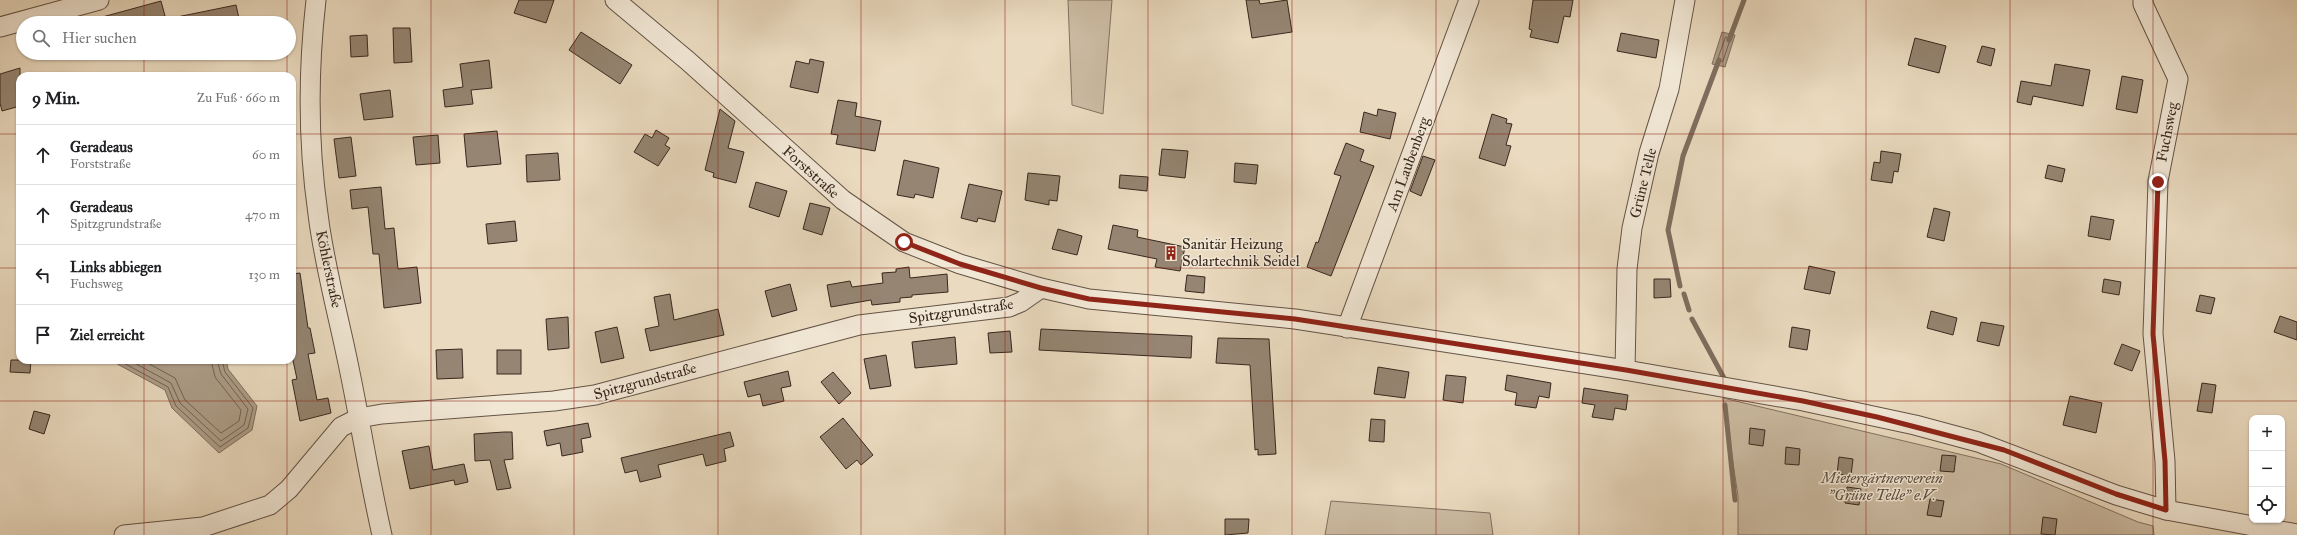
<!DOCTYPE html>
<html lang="de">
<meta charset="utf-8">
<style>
body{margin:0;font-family:"IM FELL Great Primer",serif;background:#f2f2f2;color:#202124}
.controls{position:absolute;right:12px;bottom:12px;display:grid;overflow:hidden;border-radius:8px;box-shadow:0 1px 3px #0004}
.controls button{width:36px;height:36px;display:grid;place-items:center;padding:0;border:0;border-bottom:1px solid #e0e0e0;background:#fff;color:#202124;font:20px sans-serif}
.stop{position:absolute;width:12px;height:12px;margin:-9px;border:3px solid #8f2418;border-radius:50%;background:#fff}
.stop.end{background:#8f2418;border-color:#fff;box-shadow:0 1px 4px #0008}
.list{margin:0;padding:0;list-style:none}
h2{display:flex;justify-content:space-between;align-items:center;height:52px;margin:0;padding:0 16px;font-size:17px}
h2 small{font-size:13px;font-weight:400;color:#757577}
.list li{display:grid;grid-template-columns:26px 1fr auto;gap:12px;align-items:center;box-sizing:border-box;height:60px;padding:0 16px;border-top:1px solid #e0e0e0}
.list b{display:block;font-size:15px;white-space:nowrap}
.list p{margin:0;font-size:13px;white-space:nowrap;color:#757577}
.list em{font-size:13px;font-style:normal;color:#757577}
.icon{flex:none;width:22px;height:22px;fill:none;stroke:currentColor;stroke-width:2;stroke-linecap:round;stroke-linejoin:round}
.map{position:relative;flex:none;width:2297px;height:535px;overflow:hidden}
.search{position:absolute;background:#fff;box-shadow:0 1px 3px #0004;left:16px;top:16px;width:280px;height:44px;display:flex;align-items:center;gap:10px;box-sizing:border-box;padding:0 14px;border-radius:22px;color:#757577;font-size:15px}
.panel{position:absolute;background:#fff;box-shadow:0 1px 3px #0004;left:16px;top:72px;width:280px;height:292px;border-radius:12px}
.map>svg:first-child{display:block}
.green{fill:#ccbca4;stroke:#827261}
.water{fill:#ad9d88;stroke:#7e6e5e}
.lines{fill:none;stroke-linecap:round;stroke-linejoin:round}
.shore{stroke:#726253;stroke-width:1}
.stream{stroke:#7e6e5e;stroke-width:5}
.building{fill:#958572;stroke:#38281e}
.minor-casing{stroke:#645446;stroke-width:21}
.minor{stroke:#f1e7d5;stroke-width:19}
.route{stroke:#8f2418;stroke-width:5}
.grid{fill:none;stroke:#8f2418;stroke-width:1;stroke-opacity:0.55}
.labels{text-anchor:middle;stroke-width:3;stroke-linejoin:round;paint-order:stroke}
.street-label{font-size:15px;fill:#38281e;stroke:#f1e7d5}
.poi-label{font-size:15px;fill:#38281e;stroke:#f1e7d5;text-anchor:start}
.park-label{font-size:15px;font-style:italic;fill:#5d4d40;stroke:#f1e7d5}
</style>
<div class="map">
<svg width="2297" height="535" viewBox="0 0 2297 535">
<rect width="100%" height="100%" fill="#eadabf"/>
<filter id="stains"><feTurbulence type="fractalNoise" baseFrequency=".005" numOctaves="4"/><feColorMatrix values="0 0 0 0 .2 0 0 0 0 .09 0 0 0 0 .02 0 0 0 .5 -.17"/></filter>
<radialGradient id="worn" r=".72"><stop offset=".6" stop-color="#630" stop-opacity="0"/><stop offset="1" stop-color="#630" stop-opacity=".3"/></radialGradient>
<g class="green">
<path d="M 1068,0 L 1112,0 L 1103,114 L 1072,105 Z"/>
<path d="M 1723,398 L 2001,464 L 2138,522 L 2153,526 L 2154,535 L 1738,535 L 1738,496 Z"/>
<path d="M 1331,501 L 1490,513 L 1493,535 L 1325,535 Z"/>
</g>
<g class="water">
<path d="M 1722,32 L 1735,35 L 1725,67 L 1712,64 Z"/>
<path d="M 110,360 L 226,360 L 228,369 L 257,406 L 252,430 L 219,453 L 172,408 L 165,390 Z"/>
</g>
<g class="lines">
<g class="shore">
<path d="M 1726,37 L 1730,40 L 1723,61 L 1720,62 L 1718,59 Z"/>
<path d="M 118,360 L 168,387 L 176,406 L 220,447 L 248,428 L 253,408 L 225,372 L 222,360"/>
<path d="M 129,360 L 171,383 L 180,403 L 221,441 L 244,425 L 248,409 L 221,374 L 217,360"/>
<path d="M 142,360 L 175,378 L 185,400 L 221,433 L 239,421 L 241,410 L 215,377 L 211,360"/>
</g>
<g class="stream">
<path d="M 1729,40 L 1744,0"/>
<path d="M 1680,286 L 1668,230 L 1683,156 L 1719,60"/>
<path d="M 1684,294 L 1689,310"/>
<path d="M 1692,319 L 1724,378"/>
<path d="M 1725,405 L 1735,500"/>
</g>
</g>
<g class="building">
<path d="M 519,0 L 554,0 L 546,23 L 514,13 Z"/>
<path d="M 1246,0 L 1259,0 L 1260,4 L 1287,0 L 1292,32 L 1252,38 Z"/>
<path d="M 1533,0 L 1573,0 L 1570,17 L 1564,16 L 1558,43 L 1530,37 L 1532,30 L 1529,29 Z"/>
<path d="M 161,1 L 165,16 L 139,23 L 96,23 L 95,19 Z"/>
<path d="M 236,5 L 240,23 L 178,23 L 177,17 Z"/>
<path d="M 393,28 L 410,28 L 412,62 L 394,63 Z"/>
<path d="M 581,32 L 632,65 L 620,84 L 569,50 Z"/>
<path d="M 1621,33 L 1659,40 L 1656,58 L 1617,51 Z"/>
<path d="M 367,35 L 368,56 L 351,57 L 350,36 Z"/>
<path d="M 1915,38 L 1946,46 L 1939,73 L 1908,65 Z"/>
<path d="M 1982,46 L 1995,49 L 1991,66 L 1977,62 Z"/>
<path d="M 810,59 L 824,62 L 818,93 L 790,87 L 796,61 L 809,64 Z"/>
<path d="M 489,60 L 492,88 L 471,90 L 473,104 L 445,107 L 443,90 L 463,87 L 460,64 Z"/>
<path d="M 2055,64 L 2090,70 L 2083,106 L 2033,96 L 2031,105 L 2017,102 L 2021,81 L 2051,86 Z"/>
<path d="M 20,68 L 20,106 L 2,111 L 0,103 L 0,74 Z"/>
<path d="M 2122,76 L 2143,80 L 2137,113 L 2116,109 Z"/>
<path d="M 390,90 L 393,117 L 364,120 L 360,94 Z"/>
<path d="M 838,100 L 857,103 L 855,116 L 881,121 L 875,151 L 836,144 L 838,135 L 831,134 Z"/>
<path d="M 720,109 L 735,121 L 728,148 L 744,152 L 736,183 L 713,177 L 714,173 L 705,170 Z"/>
<path d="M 1378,109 L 1396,113 L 1390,139 L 1360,132 L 1364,112 L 1377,116 Z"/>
<path d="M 1492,114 L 1507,119 L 1506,123 L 1512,124 L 1506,145 L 1511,146 L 1505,166 L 1479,158 Z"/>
<path d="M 656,130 L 669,138 L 665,145 L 670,148 L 658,166 L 634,152 L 645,134 L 652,138 Z"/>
<path d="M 497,131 L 501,164 L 467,167 L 464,134 Z"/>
<path d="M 438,135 L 440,163 L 416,165 L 413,137 Z"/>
<path d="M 351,137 L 356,176 L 339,178 L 334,139 Z"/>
<path d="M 1346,143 L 1364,150 L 1360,161 L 1374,166 L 1331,276 L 1307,267 L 1316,242 L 1318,243 L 1341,176 L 1334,174 Z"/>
<path d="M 1162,149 L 1188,151 L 1185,178 L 1159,175 Z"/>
<path d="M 1881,151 L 1901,154 L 1898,172 L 1894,171 L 1892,183 L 1871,180 L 1874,162 L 1880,163 Z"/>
<path d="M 558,153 L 560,180 L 527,182 L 526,155 Z"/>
<path d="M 1423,156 L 1435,160 L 1421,196 L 1410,191 Z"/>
<path d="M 904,160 L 939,168 L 933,198 L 915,194 L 914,198 L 897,195 Z"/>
<path d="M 1235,163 L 1258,165 L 1256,184 L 1234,182 Z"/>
<path d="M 2048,165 L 2065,169 L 2062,182 L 2045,178 Z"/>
<path d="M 1028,173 L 1060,176 L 1057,201 L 1049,200 L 1049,205 L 1025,200 Z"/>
<path d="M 1120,175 L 1148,177 L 1147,191 L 1119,188 Z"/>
<path d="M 756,182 L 787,191 L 779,217 L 749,207 Z"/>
<path d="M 969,184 L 1002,191 L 995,222 L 978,218 L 977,222 L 961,218 Z"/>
<path d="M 381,187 L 385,229 L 394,228 L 398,269 L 417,267 L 421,303 L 384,308 L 379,254 L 373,254 L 368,207 L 352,209 L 350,190 Z"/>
<path d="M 810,203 L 830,208 L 822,235 L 803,229 Z"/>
<path d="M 1934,208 L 1950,212 L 1944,241 L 1927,237 Z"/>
<path d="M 2091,216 L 2114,220 L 2110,240 L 2088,236 Z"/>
<path d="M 515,221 L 517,241 L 488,244 L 486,224 Z"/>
<path d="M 1113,225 L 1138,230 L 1137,237 L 1185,247 L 1180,271 L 1155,267 L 1157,259 L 1108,249 Z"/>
<path d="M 1058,229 L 1082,236 L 1077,255 L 1052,249 Z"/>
<path d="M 1809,266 L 1835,272 L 1830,294 L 1804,289 Z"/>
<path d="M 909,267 L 910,278 L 947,274 L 948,292 L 912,295 L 912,297 L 900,298 L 900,302 L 872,305 L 871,300 L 831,307 L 827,285 L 850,281 L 852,287 L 883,283 L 882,273 L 896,272 L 896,269 Z"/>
<path d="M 300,273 L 308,328 L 310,328 L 315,353 L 308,354 L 317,400 L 328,398 L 331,413 L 300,421 L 292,380 L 297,379 L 292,356 L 292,274 Z"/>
<path d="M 1187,275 L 1205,277 L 1204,293 L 1185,291 Z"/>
<path d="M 1654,279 L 1670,279 L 1671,297 L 1654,298 Z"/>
<path d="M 2104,279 L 2121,282 L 2119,295 L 2102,292 Z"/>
<path d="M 790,284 L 797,310 L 772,317 L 765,291 Z"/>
<path d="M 670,294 L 674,320 L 718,309 L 724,335 L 650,351 L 645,329 L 659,326 L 654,297 Z"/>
<path d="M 2200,295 L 2215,298 L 2211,314 L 2196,311 Z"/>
<path d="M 1931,311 L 1957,318 L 1953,335 L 1927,328 Z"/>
<path d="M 2280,316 L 2297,322 L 2297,340 L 2274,332 Z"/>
<path d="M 568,317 L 569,348 L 548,350 L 546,319 Z"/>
<path d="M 1981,322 L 2004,326 L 1999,346 L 1977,341 Z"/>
<path d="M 617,327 L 624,358 L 601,363 L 595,332 Z"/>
<path d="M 1792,327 L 1810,330 L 1807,350 L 1789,347 Z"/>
<path d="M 1041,329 L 1192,336 L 1191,358 L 1039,350 Z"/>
<path d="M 1010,331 L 1012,352 L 990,353 L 988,333 Z"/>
<path d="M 955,337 L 957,364 L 915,368 L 912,342 Z"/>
<path d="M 1218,338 L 1269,339 L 1276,454 L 1258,455 L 1258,449 L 1255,450 L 1250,365 L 1216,363 Z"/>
<path d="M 2122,344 L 2140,351 L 2132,371 L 2114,364 Z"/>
<path d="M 462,349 L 463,378 L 437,379 L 436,350 Z"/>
<rect x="497" y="350" width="24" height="24"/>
<path d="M 886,355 L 891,386 L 870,389 L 864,359 Z"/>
<path d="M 11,360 L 31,360 L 30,373 L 10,372 Z"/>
<path d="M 1378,367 L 1409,372 L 1405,398 L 1374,394 Z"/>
<path d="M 788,371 L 791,386 L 781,388 L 784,401 L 763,406 L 760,394 L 748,397 L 744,382 Z"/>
<path d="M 833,372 L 851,393 L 839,404 L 821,382 Z"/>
<path d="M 1446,375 L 1466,377 L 1463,403 L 1443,400 Z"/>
<path d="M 1507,375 L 1551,383 L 1549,398 L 1539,396 L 1536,408 L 1515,405 L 1517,393 L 1505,390 Z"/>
<path d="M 2202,383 L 2216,385 L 2212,413 L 2197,411 Z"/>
<path d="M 1584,388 L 1628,395 L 1626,410 L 1615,408 L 1613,420 L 1592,417 L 1595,405 L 1582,403 Z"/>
<path d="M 2070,396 L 2102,403 L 2096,433 L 2063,425 Z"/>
<path d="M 34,411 L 50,415 L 44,434 L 29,429 Z"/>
<path d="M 843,418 L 873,455 L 861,465 L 857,460 L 846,469 L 820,437 Z"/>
<path d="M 1371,419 L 1385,420 L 1384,442 L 1369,441 Z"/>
<path d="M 588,423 L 591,437 L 581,439 L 583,452 L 562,456 L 560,443 L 547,446 L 544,431 Z"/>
<path d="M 1750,428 L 1765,430 L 1763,446 L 1749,444 Z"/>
<path d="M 504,432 L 512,432 L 513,459 L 504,460 L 511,488 L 497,490 L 490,460 L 475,461 L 474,434 Z"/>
<path d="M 730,432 L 734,446 L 724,449 L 726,461 L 706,466 L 703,454 L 658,465 L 661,477 L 640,482 L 637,470 L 625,473 L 621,458 Z"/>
<path d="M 429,446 L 433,470 L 464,464 L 468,482 L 455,485 L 454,480 L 410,489 L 402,451 Z"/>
<path d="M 1786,447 L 1800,449 L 1799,465 L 1785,464 Z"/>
<path d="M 1942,455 L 1956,456 L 1954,472 L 1940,471 Z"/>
<path d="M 1839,457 L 1853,459 L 1851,475 L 1837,474 Z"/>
<path d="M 1847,487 L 1861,489 L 1859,505 L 1845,503 Z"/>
<path d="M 1930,499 L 1944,501 L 1941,517 L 1927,515 Z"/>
<path d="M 2043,517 L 2057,519 L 2055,535 L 2041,534 Z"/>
<path d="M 1225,519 L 1249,519 L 1248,533 L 1225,535 Z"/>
</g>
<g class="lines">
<defs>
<g id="minor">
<path d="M 316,0 C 308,70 308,144 318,214 C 324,264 338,314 348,363 C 360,420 369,478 382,535"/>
<path d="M 615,0 L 688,61 L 843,200 L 904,242 L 960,264 L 1041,288 L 1089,299 L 1295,319 L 1625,370 L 1803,401 L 1915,425 L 1978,442 L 2116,495 L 2166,510 L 2297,534"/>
<path d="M 2143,0 L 2143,4 L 2178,79 L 2158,181 L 2153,334 L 2165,461 L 2166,510"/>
<path d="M 0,27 L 99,0"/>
<path d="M 1347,328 L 1469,0"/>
<path d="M 1625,370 L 1627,269 L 1632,228 L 1649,153 L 1669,89 L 1685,0"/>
<path d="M 124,535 L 203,527 L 270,505 L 289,489 L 341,427 L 359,418 L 382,414 L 554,401 L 595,395 L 859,325 L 1009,307 L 1021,302 L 1041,288"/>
</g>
</defs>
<use href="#minor" class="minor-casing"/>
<use href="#minor" class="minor"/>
</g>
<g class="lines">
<path class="route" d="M 904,242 L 960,264 L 1041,288 L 1089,299 L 1295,319 L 1626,370 L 1803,401 L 1877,417 L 2004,450 L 2116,494 L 2166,510 L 2165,461 L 2153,334 L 2158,182"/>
</g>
<path class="grid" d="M 144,0 L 144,23M 287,0 L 287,23M 431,0 L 431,535M 574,0 L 574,535M 718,0 L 718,535M 861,0 L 861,535M 1005,0 L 1005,535M 1148,0 L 1148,535M 1292,0 L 1292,535M 1436,0 L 1436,535M 1579,0 L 1579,535M 1723,0 L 1723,535M 1866,0 L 1866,535M 2010,0 L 2010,535M 2153,0 L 2153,535M 144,53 L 144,76M 287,53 L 287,76M 0,134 L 20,134M 292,134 L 2297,134M 0,268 L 20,268M 292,268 L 2297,268M 144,360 L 144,535M 287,360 L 287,535M 0,401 L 2297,401"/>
<defs>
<symbol id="building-bare" viewBox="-9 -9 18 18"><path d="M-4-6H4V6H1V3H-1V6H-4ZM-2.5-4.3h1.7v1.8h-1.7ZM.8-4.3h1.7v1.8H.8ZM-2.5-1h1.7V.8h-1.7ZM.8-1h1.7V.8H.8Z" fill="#8f2418" stroke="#f1e7d5" stroke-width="2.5" paint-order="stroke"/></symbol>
</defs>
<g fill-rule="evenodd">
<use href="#building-bare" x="1161" y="243" width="20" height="20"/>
</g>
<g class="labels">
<g class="street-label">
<text transform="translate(2167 132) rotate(-79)" y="5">Fuchsweg</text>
<text transform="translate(1408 164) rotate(-70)" y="5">Am Laubenberg</text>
<text transform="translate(811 172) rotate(42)" y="5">Forststraße</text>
<text transform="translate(1643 183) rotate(-76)" y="5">Grüne Telle</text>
<text transform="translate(329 269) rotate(78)" y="5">Köhlerstraße</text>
<text transform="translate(961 311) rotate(-8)" y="5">Spitzgrundstraße</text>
<text transform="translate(645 381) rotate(-15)" y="5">Spitzgrundstraße</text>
</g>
<g class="poi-label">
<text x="1182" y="249">Sanitär Heizung<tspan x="1182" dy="17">Solartechnik Seidel</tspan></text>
</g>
<g class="park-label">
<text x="1882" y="483">Mietergärtnerverein<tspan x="1882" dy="17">"Grüne Telle" e.V.</tspan></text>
</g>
</g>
<rect width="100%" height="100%" filter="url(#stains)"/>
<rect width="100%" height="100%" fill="url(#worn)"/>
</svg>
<div class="controls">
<button>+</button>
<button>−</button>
<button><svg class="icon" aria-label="locate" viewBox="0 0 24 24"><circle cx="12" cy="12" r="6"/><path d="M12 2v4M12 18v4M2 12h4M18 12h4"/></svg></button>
</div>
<div class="stop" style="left:904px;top:242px"></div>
<div class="stop end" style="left:2158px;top:182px"></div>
<div class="search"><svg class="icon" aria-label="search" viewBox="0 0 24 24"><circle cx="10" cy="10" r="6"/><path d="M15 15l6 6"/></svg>Hier suchen</div>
<section class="panel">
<h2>9 Min.<small>Zu Fuß · 660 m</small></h2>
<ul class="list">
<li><svg class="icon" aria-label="ahead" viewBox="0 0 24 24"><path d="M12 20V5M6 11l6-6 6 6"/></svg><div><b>Geradeaus</b><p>Forststraße</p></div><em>60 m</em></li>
<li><svg class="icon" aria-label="ahead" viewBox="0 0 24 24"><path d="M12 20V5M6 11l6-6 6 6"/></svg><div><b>Geradeaus</b><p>Spitzgrundstraße</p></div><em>470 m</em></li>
<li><svg class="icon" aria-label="left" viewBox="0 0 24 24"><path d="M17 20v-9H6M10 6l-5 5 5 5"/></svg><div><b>Links abbiegen</b><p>Fuchsweg</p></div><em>130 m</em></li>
<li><svg class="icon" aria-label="arrive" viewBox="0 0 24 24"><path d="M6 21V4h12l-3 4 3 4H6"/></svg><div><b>Ziel erreicht</b></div></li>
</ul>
</section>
</div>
